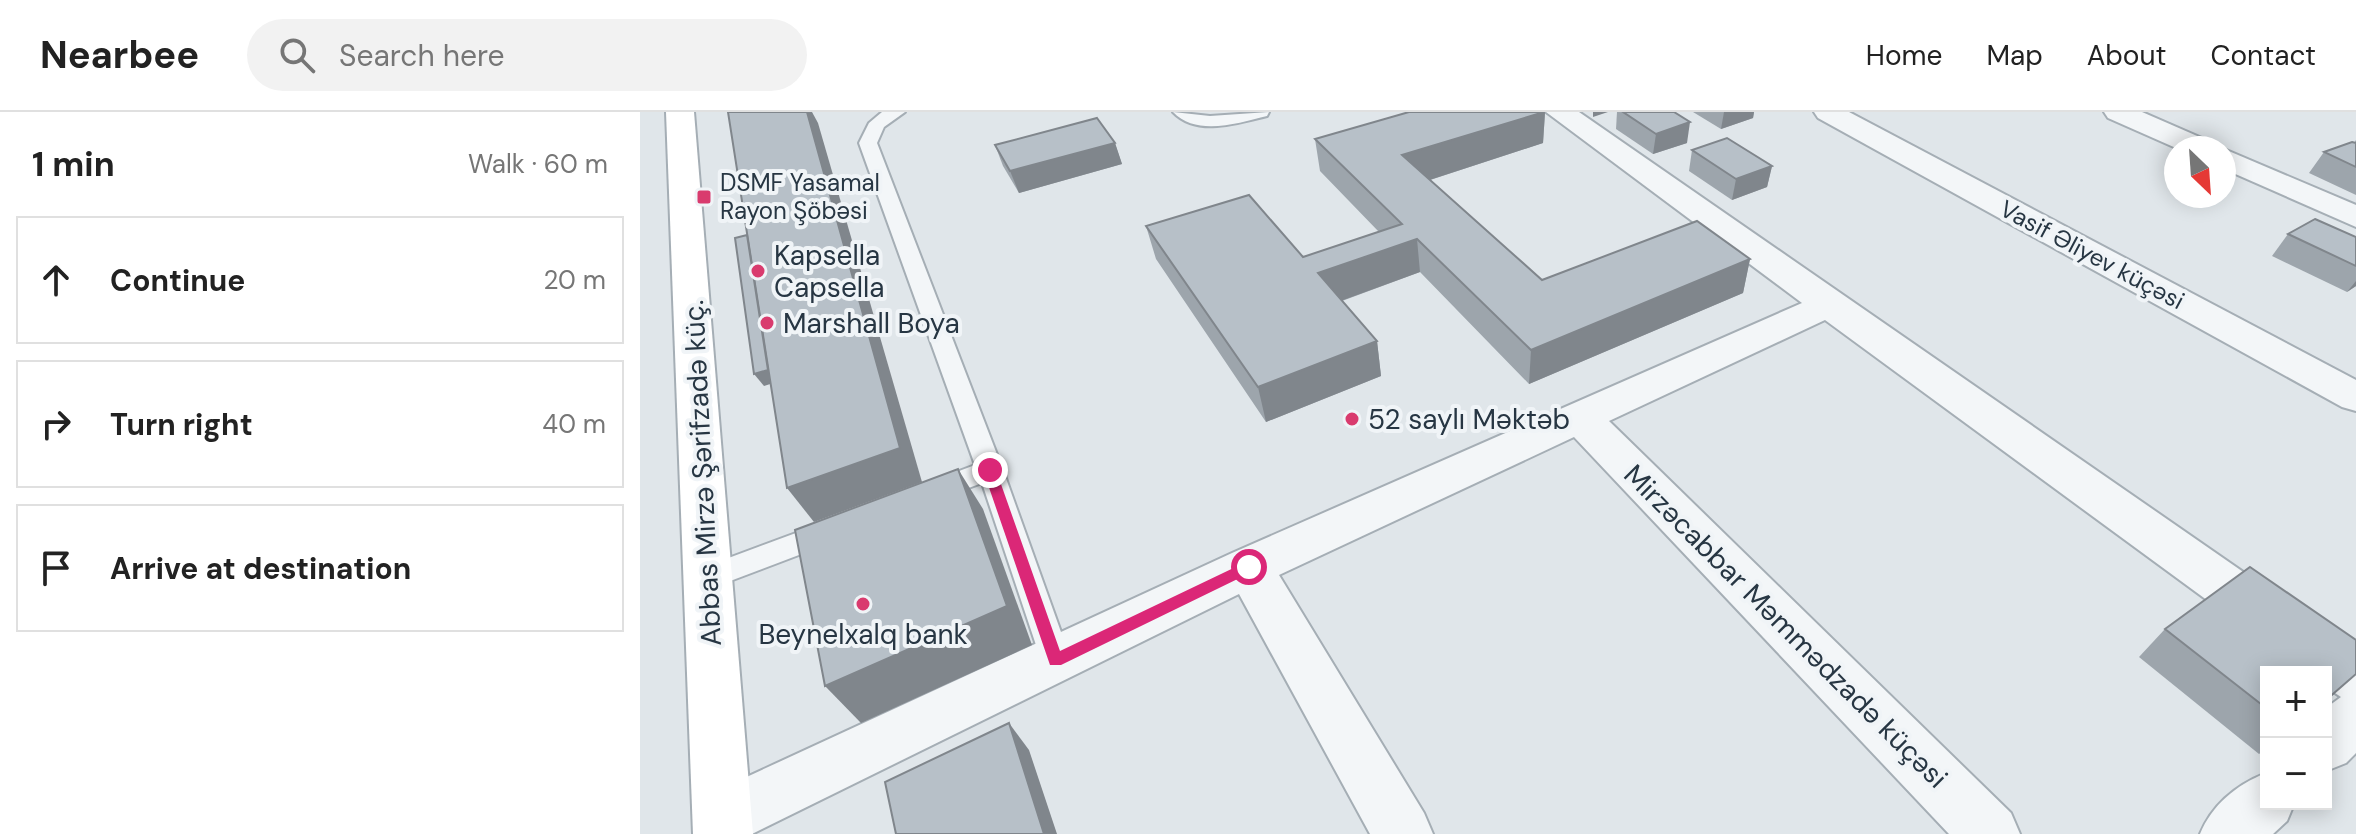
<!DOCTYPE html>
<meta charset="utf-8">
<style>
body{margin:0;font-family:"DM Sans",sans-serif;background:#f2f2f2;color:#222}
.controls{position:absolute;right:24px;bottom:24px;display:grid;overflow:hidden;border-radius:0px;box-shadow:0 4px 20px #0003}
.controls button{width:72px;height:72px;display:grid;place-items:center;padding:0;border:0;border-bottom:2px solid #e0e0e0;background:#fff;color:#222;font:40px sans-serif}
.compass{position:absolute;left:1524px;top:24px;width:72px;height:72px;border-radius:50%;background:#fff;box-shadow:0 4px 20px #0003;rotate:155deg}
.stop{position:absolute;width:24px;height:24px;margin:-18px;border:6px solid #db2777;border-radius:50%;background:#fff}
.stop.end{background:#db2777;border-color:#fff;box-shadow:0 2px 8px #0008}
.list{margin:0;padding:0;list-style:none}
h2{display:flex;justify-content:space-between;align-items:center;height:104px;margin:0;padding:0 32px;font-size:34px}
h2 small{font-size:26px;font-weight:400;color:#767676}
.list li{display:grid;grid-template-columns:52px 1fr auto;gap:24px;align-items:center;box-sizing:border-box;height:128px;margin:0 16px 16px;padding:0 16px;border:2px solid #e0e0e0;border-radius:0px}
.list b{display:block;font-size:30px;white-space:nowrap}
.list em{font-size:26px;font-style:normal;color:#767676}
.icon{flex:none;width:44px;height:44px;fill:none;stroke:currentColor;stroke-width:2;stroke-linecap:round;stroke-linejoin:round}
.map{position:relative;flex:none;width:1716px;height:722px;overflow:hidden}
header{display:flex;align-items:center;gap:48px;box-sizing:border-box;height:112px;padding:0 40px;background:#fff;border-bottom:2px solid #e0e0e0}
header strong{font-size:38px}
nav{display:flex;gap:44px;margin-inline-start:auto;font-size:28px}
.search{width:560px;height:72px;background:#f2f2f2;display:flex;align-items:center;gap:20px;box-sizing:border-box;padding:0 28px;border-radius:44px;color:#767676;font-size:30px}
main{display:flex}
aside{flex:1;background:#fff}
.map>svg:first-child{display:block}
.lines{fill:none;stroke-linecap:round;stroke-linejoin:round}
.service-casing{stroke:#a5aeb5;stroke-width:4}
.minor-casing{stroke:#a5aeb5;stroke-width:4}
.secondary-casing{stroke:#a5aeb5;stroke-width:4}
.service{fill:#f3f6f8;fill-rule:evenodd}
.minor{fill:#f3f6f8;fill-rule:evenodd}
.secondary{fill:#fff;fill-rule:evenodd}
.wall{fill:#9da5ac}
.shaded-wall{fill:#80868c}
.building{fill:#b7c0c8;stroke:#80868c;stroke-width:2}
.route{fill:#db2777}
.poi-dot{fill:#d93b6e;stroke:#f0f4f7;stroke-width:3}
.labels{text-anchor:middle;stroke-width:8;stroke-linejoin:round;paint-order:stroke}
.far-poi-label{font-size:24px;fill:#273643;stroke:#f0f4f7;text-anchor:start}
.far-street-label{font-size:24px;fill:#273643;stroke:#f0f4f7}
.poi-label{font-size:28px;fill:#273643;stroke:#f0f4f7;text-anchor:start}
.street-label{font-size:28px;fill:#273643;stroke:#f0f4f7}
</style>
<header>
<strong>Nearbee</strong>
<div class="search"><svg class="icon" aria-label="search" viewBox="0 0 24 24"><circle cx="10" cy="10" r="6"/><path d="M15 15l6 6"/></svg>Search here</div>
<nav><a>Home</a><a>Map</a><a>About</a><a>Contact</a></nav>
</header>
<main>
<aside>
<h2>1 min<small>Walk · 60 m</small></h2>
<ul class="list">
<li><svg class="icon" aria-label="ahead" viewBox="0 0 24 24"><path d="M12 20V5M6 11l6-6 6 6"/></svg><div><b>Continue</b></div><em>20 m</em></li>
<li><svg class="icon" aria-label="right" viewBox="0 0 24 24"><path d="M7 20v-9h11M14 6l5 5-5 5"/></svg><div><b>Turn right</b></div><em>40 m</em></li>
<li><svg class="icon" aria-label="arrive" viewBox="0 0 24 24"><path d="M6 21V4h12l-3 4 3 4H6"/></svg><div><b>Arrive at destination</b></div></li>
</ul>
</aside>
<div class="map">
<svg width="1716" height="722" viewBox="0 0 1716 722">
<rect width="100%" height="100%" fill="#e0e6ea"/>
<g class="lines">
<defs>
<g id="service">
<path d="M 242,0 L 265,0 L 244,15 L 237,31 L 363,358 L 431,548 L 427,557 L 416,561 L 405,557 L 401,548 L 342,371 L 291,390 L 282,387 L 278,380 L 282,373 L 335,353 L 219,31 L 229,11 Z"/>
<path d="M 533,0 L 570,4 L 629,0 L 627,4 C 598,11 557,25 533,0 Z"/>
<path d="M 191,408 L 201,411 L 205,419 L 201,427 L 69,477 L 59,473 L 55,465 L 59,457 Z"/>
</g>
<g id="minor">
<path d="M 906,0 L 939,0 L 1716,538 L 1716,641 L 1706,651 L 1686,659 L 1686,596 L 1701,585 L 1686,575 L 1686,560 L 1665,560 L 1185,208 L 969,309 L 1371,701 L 1380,722 L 1309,722 L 934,325 L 639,463 L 784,701 L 793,722 L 730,722 L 599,482 L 112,722 L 59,722 L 53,706 L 61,686 L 592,441 L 1162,191 Z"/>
<path d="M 1174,0 L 1209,0 L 1716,268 L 1716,299 L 1702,295 L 1178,6 Z"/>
<path d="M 1464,0 L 1502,0 L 1571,30 L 1575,36 L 1536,36 L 1468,6 Z"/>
<path d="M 1584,37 L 1716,93 L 1716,115 L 1584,57 Z"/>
<path d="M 1626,661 L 1626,692 L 1654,692 L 1647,709 L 1633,722 L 1560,722 C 1572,693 1596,673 1626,661 Z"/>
</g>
<path id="secondary" d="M 26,0 L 54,0 L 113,722 L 53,722 Z"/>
</defs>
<use href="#service" class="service-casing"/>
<use href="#minor" class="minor-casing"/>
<use href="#secondary" class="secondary-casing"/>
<use href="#service" class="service"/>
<use href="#minor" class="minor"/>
<use href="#secondary" class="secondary"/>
</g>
<g class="wall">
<path d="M 905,0 L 903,31 L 790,68 L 902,168 L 1110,147 L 1103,181 L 889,272 L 780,160 L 702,189 L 737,229 L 741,264 L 626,310 L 516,147 L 506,114 L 663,145 L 739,120 L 680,59 L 675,27 Z"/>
<path d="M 977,0 L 1034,0 L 1047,31 L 1013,42 L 976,17 Z"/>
<path d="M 1053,0 L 1114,0 L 1113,6 L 1081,17 Z"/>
<path d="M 1716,28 L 1716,83 L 1669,61 L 1684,40 L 1714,31 Z"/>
<path d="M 475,31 L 482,52 L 379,81 L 363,54 L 355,33 Z"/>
<path d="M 1052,38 L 1132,54 L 1127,75 L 1092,88 L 1049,59 Z"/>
<path d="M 1648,122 L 1716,125 L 1716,174 L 1707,180 L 1632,144 Z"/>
<path d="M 1525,517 L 1626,560 L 1626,637 L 1619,642 L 1499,545 Z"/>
</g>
<g class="shaded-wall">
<path d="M 167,0 L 172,0 L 178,11 L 282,370 L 174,410 L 147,376 Z"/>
<path d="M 905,0 L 903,31 L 765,76 L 762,43 Z"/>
<path d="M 953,0 L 968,0 L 953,5 Z"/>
<path d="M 1084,0 L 1114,0 L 1113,6 L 1081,17 Z"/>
<path d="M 1050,10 L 1047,31 L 1013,42 L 1016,22 Z"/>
<path d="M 475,31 L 482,52 L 379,81 L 370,59 Z"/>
<path d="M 1132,54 L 1127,75 L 1092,88 L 1096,67 Z"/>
<path d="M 777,127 L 780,160 L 684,195 L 678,161 Z"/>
<path d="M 1110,147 L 1103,181 L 889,272 L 891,238 Z"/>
<path d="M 1716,169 L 1716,174 L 1707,180 Z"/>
<path d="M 737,229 L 741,264 L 626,310 L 618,275 Z"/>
<path d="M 140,254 L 149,266 L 124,274 L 114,262 Z"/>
<path d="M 318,357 L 343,397 L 392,533 L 221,611 L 185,574 Z"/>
<path d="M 369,611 L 389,638 L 417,722 L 404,722 Z"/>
</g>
<g class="building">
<path d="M 88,0 L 167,0 L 260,336 L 147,376 Z"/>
<path d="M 769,0 L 904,0 L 762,43 L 902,168 L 1057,109 L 1110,147 L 891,238 L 777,127 L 678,161 L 737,229 L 618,275 L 506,114 L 609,83 L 663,145 L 762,112 L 675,27 Z"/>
<path d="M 983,0 L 1034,0 L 1050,10 L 1016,22 Z"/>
<path d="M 457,6 L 475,31 L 370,59 L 355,33 Z"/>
<path d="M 1087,26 L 1132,54 L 1096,67 L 1052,38 Z"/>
<path d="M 1712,30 L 1716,31 L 1716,55 L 1684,40 Z"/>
<path d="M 1675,107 L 1716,125 L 1716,154 L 1648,122 Z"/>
<path d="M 107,123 L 128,258 L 114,262 L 95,126 Z"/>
<path d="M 318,357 L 367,494 L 185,574 L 155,418 Z"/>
<path d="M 1610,455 L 1716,528 L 1716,562 L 1686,588 L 1686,560 L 1626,560 L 1626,596 L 1525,517 Z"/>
<path d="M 369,611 L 404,722 L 256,722 L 245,670 Z"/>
</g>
<path class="route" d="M 350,353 L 356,358 L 420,539 L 604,451 L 609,450 L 616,455 L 614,459 L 421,553 L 410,553 L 343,358 Z"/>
<g class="poi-dot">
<rect x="56" y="77" width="16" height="16" rx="4"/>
<circle cx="118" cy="159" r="8"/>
<circle cx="127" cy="211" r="8"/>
<circle cx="712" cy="307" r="8"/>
<circle cx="223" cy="492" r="8"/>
</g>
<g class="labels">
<g class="far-poi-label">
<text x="80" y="79">DSMF Yasamal<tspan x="80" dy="28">Rayon Şöbəsi</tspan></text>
</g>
<g class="far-street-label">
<text transform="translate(1452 143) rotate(28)" y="8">Vasif Əliyev küçəsi</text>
</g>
<g class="poi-label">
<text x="134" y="153">Kapsella<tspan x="134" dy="32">Capsella</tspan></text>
<text x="143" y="221">Marshall Boya</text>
<text x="728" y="317">52 saylı Məktəb</text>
<text x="223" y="532" text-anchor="middle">Beynelxalq bank</text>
</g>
<g class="street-label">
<text transform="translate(62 361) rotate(-93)" y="10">Abbas Mirzə Şərifzadə küç.</text>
<text transform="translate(1146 514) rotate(45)" y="10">Mirzəcabbar Məmmədzadə küçəsi</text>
</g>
</g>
</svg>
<div class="controls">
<button>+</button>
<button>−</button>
</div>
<svg class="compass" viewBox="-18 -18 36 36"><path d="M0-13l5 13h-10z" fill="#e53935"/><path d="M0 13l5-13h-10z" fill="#767676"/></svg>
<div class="stop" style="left:609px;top:455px"></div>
<div class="stop end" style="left:350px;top:358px"></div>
</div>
</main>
